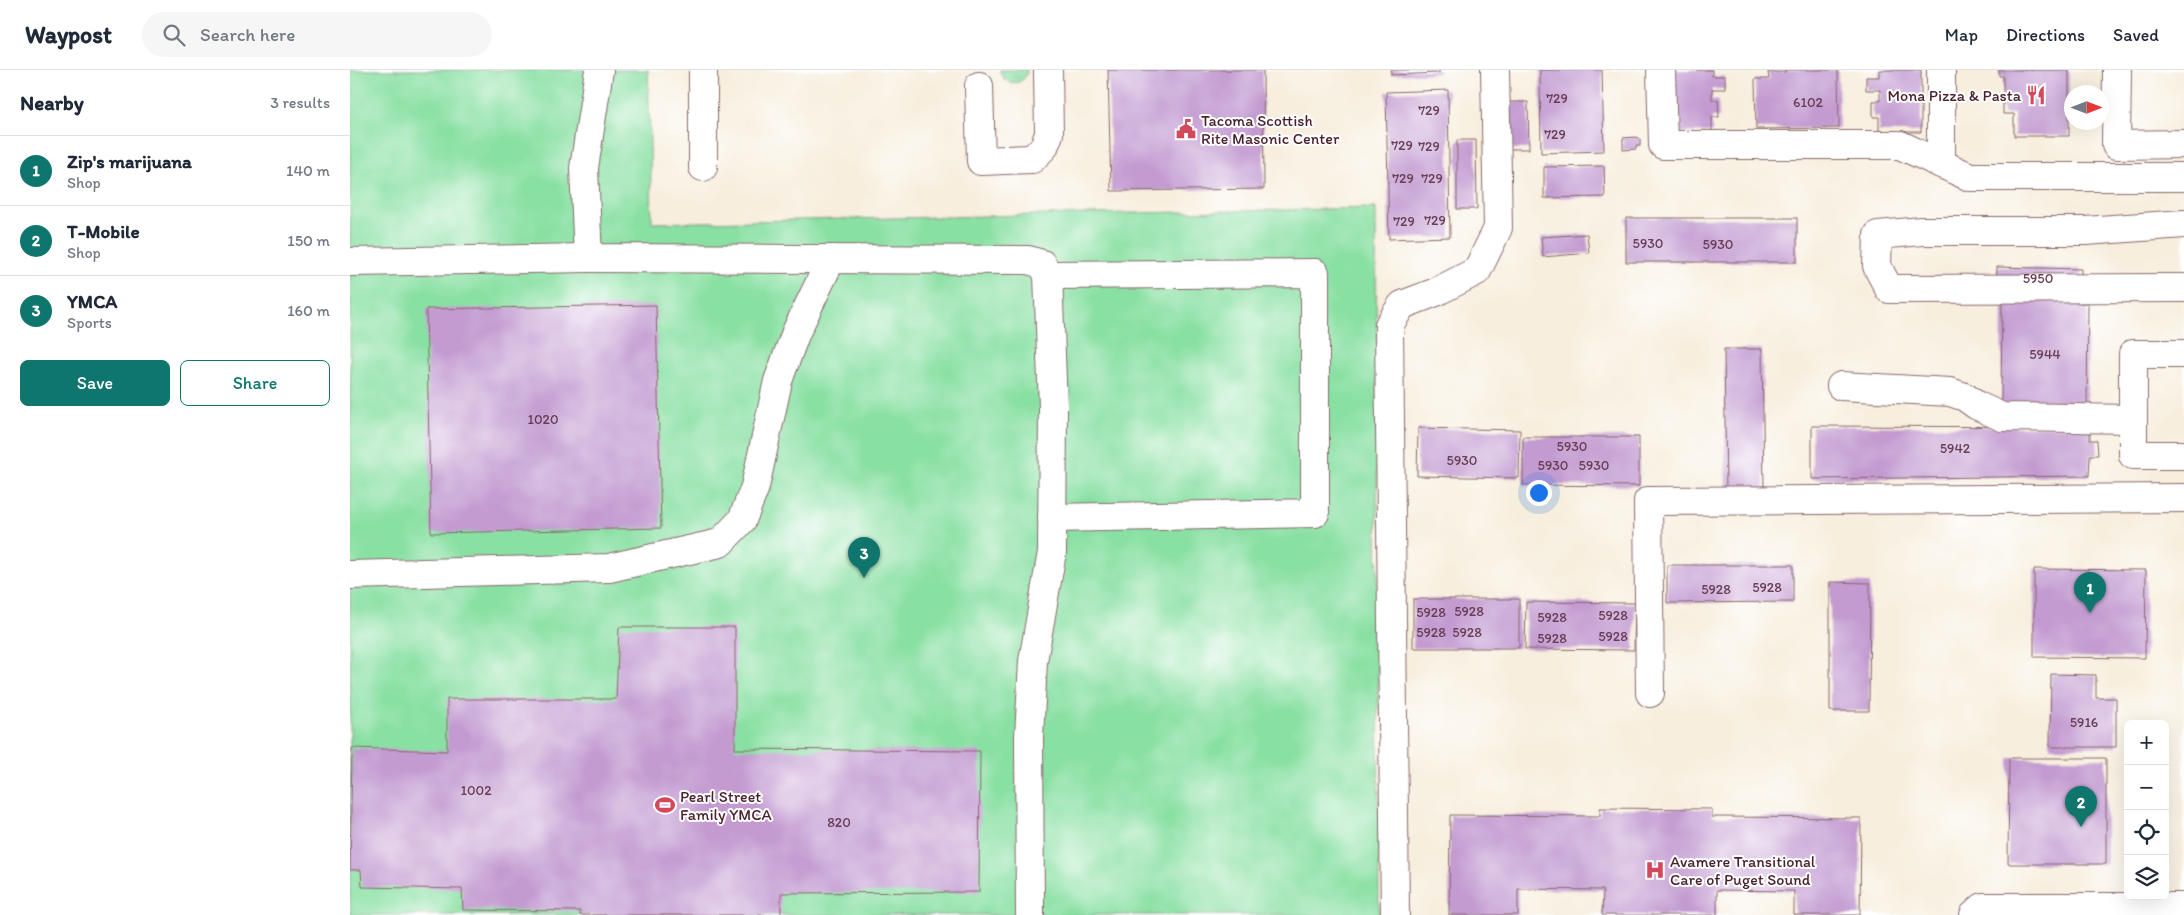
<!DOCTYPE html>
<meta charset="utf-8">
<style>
body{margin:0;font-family:Itim,sans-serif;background:#f6f6f7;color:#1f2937}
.controls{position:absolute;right:15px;bottom:15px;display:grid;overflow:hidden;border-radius:8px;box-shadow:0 5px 20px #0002}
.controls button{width:45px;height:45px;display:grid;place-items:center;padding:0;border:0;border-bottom:1px solid #e0e1e3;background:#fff;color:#1f2937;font:25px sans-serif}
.compass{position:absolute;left:1714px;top:15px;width:45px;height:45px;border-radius:50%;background:#fff;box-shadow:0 5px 20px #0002;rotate:90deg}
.you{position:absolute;left:1188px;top:422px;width:18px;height:18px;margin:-12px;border:4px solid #fff;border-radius:50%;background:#1a73e8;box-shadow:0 0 0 8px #1a73e833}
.badge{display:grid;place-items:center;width:32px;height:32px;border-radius:50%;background:#0f766e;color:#fff;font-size:16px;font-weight:700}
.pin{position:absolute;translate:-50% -41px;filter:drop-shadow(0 1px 2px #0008)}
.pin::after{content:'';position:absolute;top:26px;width:18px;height:15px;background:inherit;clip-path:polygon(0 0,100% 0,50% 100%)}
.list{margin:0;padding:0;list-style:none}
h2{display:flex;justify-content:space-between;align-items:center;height:65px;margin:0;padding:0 20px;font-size:21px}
h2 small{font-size:16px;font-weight:400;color:#747a83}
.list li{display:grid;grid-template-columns:32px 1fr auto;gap:15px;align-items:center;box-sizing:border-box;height:70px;padding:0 20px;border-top:1px solid #e0e1e3}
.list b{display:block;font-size:19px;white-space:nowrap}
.list p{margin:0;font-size:16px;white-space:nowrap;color:#747a83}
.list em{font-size:16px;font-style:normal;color:#747a83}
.actions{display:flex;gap:10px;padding:15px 20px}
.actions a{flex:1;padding:11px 0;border:1px solid #0f766e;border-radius:8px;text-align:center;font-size:18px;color:#0f766e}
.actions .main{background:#0f766e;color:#fff}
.icon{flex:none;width:28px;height:28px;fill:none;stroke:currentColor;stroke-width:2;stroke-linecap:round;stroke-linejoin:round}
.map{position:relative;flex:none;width:1834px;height:845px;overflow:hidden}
header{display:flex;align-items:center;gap:30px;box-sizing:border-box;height:70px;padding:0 25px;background:#fff;border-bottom:1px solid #e0e1e3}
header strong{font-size:24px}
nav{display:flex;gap:28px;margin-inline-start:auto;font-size:18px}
.search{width:350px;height:45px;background:#f6f6f7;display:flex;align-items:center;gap:12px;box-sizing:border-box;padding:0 18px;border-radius:28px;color:#747a83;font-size:19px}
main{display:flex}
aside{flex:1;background:#fff}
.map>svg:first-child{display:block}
.grass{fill:url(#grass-tufts);stroke:#6a8067}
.garden{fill:#89e0a3;stroke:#6a8067}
.building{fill:#c39bd1}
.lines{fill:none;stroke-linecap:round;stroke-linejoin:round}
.minor-casing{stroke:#876769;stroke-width:30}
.minor{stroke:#fff;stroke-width:28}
.labels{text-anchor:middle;stroke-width:4;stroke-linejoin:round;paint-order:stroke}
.number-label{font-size:14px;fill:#683e54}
.poi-label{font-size:16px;fill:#4a1f2b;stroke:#fff;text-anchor:start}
</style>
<header>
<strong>Waypost</strong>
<div class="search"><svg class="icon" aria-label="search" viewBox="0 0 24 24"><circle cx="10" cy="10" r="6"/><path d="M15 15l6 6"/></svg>Search here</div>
<nav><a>Map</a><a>Directions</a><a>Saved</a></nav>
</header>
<main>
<aside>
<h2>Nearby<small>3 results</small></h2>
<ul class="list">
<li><span class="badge">1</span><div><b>Zip's marijuana</b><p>Shop</p></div><em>140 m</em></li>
<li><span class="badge">2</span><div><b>T-Mobile</b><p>Shop</p></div><em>150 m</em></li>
<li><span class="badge">3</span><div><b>YMCA</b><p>Sports</p></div><em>160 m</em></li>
</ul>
<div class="actions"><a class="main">Save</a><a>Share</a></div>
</aside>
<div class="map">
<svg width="1834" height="845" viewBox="0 0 1834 845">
<defs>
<pattern id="grass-tufts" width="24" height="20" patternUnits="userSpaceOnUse" patternTransform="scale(1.25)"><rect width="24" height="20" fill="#89e0a3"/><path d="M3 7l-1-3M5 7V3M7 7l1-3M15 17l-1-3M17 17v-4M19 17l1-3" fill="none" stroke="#78c08c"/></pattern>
</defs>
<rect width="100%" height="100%" fill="#fff"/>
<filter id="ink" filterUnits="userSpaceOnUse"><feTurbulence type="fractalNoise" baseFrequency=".02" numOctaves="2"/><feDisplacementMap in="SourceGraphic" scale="10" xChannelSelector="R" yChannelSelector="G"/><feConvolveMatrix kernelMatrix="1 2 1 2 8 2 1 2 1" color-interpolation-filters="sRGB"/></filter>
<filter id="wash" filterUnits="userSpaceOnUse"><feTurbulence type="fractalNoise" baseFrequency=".0096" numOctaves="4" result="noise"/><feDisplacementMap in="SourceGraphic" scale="20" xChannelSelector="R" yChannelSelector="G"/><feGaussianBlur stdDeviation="1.12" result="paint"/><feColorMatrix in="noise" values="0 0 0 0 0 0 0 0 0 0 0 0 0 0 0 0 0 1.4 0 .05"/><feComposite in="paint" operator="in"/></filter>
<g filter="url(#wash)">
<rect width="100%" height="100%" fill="#f7eedd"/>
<path class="grass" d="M 650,0 L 677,0 C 676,17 652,17 650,0 Z"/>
<path class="garden" d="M 0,0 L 298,0 L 302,153 L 1026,138 L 1029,845 L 0,845 Z"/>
<g id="blocks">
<g class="building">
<path d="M 758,0 L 913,0 L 914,119 L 761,121 Z"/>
<path d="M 1041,0 L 1089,0 L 1089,3 L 1041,5 Z"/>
<path d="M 1190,0 L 1252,0 L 1254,81 L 1191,83 Z"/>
<path d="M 1320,0 L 1362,0 L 1362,6 L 1375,6 L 1375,19 L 1362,19 L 1362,30 L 1368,30 L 1369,47 L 1362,47 L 1362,62 L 1320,63 Z"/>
<path d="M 1435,0 L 1488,0 L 1489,58 L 1406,59 L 1405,9 L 1419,9 L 1418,2 L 1435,2 Z"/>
<path d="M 1529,0 L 1571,0 L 1571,62 L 1529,62 L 1529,47 L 1523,47 L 1523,31 L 1530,31 L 1530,20 L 1516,20 L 1516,7 L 1529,7 Z"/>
<path d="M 1649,0 L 1719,0 L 1719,66 L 1664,66 L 1664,44 L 1653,44 L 1653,6 L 1649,6 Z"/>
<path d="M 1098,20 L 1100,167 L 1039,169 L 1036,22 Z"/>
<path d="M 1157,32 L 1178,32 L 1179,79 L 1158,79 Z"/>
<path d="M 1286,67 L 1290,69 L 1290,76 L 1286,76 L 1286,79 L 1273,80 L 1273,68 Z"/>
<path d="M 1107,70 L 1126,70 L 1127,139 L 1107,139 Z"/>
<path d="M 1254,96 L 1255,127 L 1194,128 L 1194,97 Z"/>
<rect x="1276" y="148" width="171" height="44"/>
<path d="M 1237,164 L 1239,183 L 1193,187 L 1191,167 Z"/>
<path d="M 1647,197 L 1731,199 L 1730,233 L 1738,233 L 1737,335 L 1651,335 L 1652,232 L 1646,232 Z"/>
<path d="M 306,235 L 311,458 L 81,463 L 76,239 Z"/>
<path d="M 1374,279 L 1412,279 L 1414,420 L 1376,420 Z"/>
<path d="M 1462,356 L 1740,357 L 1740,370 L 1747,370 L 1748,385 L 1740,385 L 1739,406 L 1462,409 Z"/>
<path d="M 1068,358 L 1170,360 L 1169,408 L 1067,406 Z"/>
<path d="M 1173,367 L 1289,367 L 1289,416 L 1173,415 Z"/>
<path d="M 1317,495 L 1443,495 L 1443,532 L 1317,533 Z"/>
<path d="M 1684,499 L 1796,500 L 1795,588 L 1684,587 Z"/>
<path d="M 1480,512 L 1520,513 L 1519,641 L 1480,641 Z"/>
<rect x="1063" y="529" width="106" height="49"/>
<path d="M 1176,532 L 1285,533 L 1284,580 L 1175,579 Z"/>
<path d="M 269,557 L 385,557 L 385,679 L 630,681 L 629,822 L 431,823 L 431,845 L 230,845 L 230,841 L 113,840 L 112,819 L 12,817 L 11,800 L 0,800 L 2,678 L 97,681 L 97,629 L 266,629 Z"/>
<path d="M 1701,604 L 1746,605 L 1746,628 L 1766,628 L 1766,677 L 1700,677 Z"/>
<path d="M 1659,688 L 1756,688 L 1756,794 L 1658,794 Z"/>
<path d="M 1250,738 L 1362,739 L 1362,747 L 1511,748 L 1510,845 L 1444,845 L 1444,821 L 1367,820 L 1367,845 L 1252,845 L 1253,820 L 1168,819 L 1168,845 L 1099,845 L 1100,745 L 1250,746 Z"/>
</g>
</g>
</g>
<g filter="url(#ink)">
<use href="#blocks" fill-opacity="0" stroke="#876769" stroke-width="1"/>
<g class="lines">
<defs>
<g id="minor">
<path d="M 249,0 L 234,98 L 238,188 L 678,190 L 692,194 L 698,205 L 703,337 L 702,482 L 683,591 L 679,667 L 680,845"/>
<path d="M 1311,0 L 1313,75 L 1550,75 L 1620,107 L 1834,107"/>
<path d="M 1591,0 L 1591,94"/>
<path d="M 1767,0 L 1766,75 L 1834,74"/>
<path d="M 629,16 L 631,91 L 682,89 L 694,77 L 699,64 L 698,0"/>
<path d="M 353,97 L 353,0"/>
<path d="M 1834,154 L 1735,161 L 1572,161 L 1528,165 L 1527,196 L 1539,219 L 1834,218"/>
<path d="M 0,192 L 238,188"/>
<path d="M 698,205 L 965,203 L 965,443 L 702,448"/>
<path d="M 1834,284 L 1783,284 L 1783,385 L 1834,385"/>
<path d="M 1491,316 L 1600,322 L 1615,327 L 1626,335 L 1652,347 L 1783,349"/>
<path d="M 0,505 L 259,498 L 370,473 L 392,450 L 405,417 L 428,311 L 446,262 L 481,189"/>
<path d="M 1300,623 L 1298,431 L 1834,428"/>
<path d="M 1045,845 L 1039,255 L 1052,235 L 1086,222 L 1127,201 L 1148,158 L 1145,0"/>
<path d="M 1624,845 L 1633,837 L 1834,837"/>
</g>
</defs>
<use href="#minor" class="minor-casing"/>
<use href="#minor" class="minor"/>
</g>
</g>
<defs>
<symbol id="restaurant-bare" viewBox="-9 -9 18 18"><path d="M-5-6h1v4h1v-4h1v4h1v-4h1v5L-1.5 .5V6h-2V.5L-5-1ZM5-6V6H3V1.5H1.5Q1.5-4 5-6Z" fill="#d1495b" stroke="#fff" stroke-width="2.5" paint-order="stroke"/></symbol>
<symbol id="civic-bare" viewBox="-9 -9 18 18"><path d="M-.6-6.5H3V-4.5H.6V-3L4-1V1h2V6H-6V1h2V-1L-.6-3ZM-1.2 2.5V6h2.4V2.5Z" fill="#d1495b" stroke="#fff" stroke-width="2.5" paint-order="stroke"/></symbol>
<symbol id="stadium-bare" viewBox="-9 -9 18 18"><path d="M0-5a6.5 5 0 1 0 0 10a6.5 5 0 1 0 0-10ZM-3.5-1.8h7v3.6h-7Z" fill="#d1495b" stroke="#fff" stroke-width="2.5" paint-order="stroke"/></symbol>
<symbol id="hospital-bare" viewBox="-9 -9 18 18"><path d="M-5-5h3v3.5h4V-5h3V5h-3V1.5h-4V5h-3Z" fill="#d1495b" stroke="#fff" stroke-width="2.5" paint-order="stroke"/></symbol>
</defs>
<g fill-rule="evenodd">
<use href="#restaurant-bare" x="1672" y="11" width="28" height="28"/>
<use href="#civic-bare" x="822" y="45" width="28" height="28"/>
<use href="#stadium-bare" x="301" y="721" width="28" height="28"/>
<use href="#hospital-bare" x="1291" y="786" width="28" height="28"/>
</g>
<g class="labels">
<g class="number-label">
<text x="1207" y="33">729</text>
<text x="1458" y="37">6102</text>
<text x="1079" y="45">729</text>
<text x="1205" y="69">729</text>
<text x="1052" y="80">729</text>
<text x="1079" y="81">729</text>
<text x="1053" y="113">729</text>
<text x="1082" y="113">729</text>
<text x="1085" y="155">729</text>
<text x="1054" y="156">729</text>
<text x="1298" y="178">5930</text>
<text x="1368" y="179">5930</text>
<text x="1688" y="213">5950</text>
<text x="1695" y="289">5944</text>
<text x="193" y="354">1020</text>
<text x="1222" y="381">5930</text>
<text x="1605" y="383">5942</text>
<text x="1112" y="395">5930</text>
<text x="1203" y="400">5930</text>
<text x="1244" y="400">5930</text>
<text x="1417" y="522">5928</text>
<text x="1366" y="524">5928</text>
<text x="1119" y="546">5928</text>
<text x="1081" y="547">5928</text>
<text x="1263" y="550">5928</text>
<text x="1202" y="552">5928</text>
<text x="1081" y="567">5928</text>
<text x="1117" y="567">5928</text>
<text x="1263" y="571">5928</text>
<text x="1202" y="573">5928</text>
<text x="1734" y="657">5916</text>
<text x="126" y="725">1002</text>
<text x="489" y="757">820</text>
</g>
<g class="poi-label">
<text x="1671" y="31" text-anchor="end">Mona Pizza &amp; Pasta</text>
<text x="851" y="56">Tacoma Scottish<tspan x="851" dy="18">Rite Masonic Center</tspan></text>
<text x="330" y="732">Pearl Street<tspan x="330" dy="18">Family YMCA</tspan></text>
<text x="1320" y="797">Avamere Transitional<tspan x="1320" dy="18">Care of Puget Sound</tspan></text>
</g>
</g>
</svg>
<div class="controls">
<button>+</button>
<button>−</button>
<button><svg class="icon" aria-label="locate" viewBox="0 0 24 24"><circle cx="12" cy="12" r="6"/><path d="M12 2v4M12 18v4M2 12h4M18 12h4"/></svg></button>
<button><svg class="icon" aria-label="layers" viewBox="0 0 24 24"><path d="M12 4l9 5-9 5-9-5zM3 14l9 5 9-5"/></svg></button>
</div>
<svg class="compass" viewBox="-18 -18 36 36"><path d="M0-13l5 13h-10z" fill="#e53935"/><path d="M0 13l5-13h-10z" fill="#747a83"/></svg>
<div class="you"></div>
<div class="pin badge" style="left:1740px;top:543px">1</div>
<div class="pin badge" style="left:1731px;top:757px">2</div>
<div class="pin badge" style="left:514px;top:508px">3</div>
</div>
</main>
